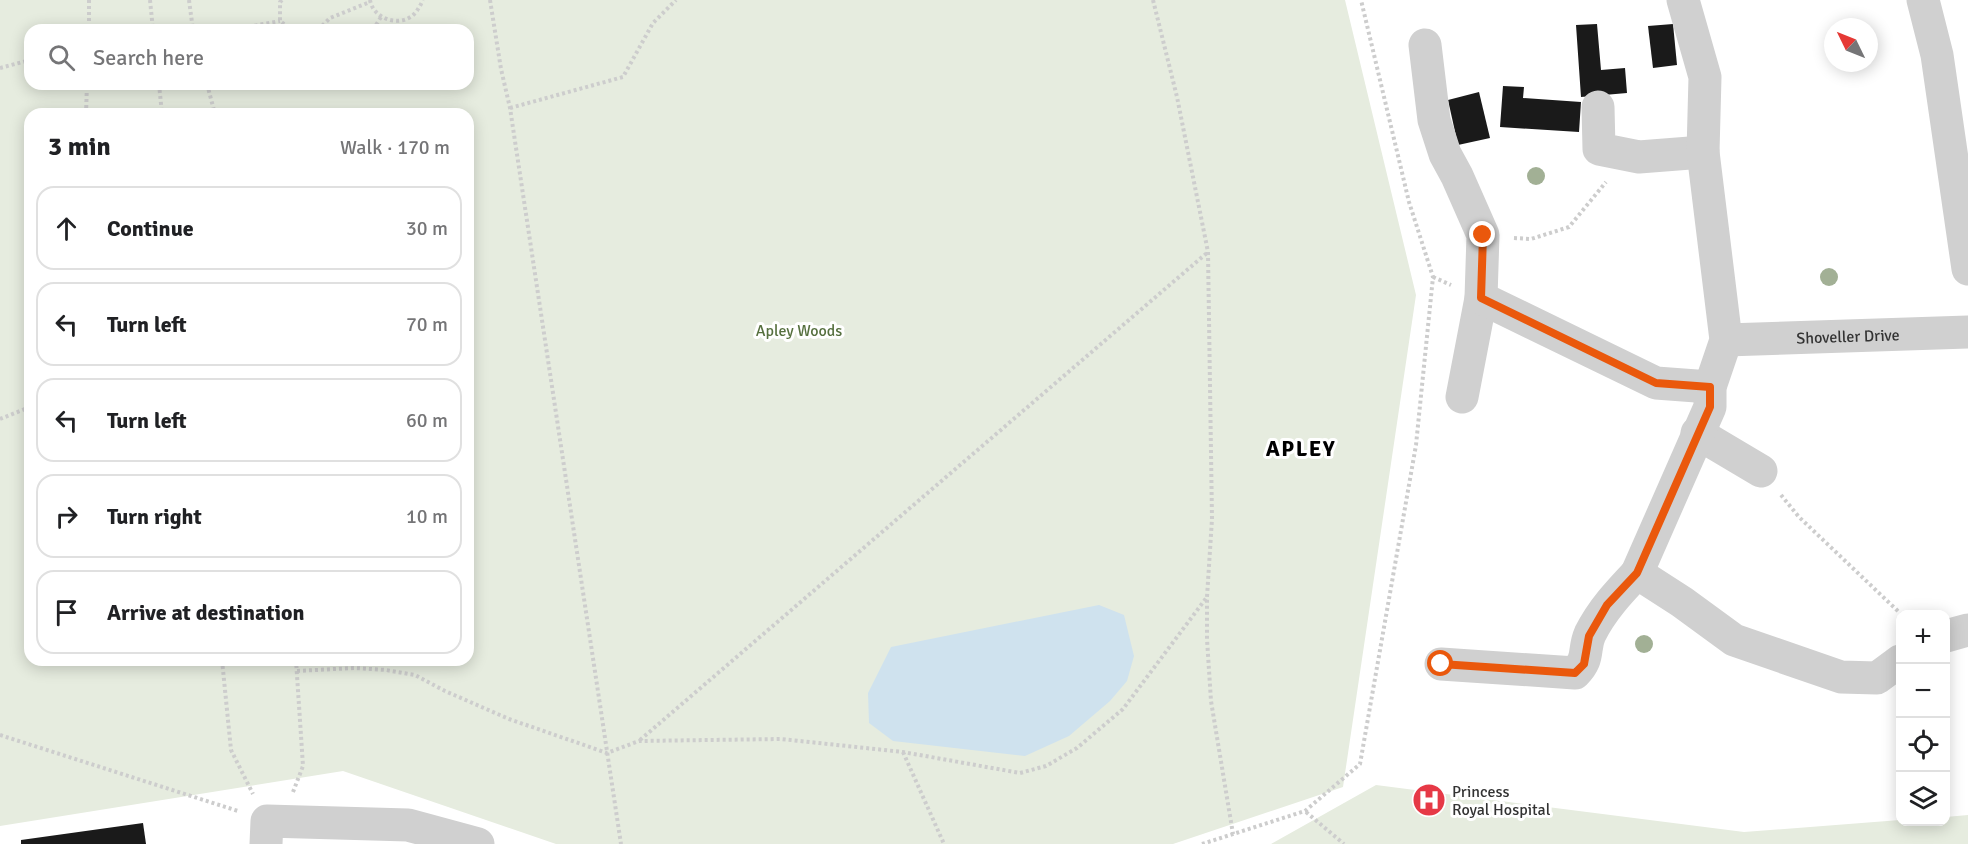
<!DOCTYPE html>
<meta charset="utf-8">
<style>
body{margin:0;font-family:Signika,sans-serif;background:#f2f2f2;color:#202124}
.controls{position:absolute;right:18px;bottom:18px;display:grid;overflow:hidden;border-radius:12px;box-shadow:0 3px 15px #0003}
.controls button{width:54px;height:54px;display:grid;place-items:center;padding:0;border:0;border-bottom:2px solid #e0e0e0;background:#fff;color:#202124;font:30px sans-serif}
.compass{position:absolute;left:1824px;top:18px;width:54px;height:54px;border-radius:50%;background:#fff;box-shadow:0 3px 15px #0003;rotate:313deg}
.stop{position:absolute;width:18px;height:18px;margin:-14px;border:4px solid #ea580c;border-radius:50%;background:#fff}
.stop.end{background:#ea580c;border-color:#fff;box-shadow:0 2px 6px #0008}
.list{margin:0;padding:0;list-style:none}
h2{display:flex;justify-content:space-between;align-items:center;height:78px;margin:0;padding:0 24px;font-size:26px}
h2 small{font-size:20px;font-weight:400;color:#757577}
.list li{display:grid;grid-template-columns:39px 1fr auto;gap:18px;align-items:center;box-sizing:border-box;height:84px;margin:0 12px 12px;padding:0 12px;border:2px solid #e0e0e0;border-radius:18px}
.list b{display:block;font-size:22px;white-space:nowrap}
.list em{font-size:20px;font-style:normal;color:#757577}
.icon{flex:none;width:33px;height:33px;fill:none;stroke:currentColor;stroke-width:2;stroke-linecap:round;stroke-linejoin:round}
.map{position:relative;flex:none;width:1968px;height:844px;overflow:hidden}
.search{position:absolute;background:#fff;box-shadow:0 3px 15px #0003;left:24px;top:24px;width:450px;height:66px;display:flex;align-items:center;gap:15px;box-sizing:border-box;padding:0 21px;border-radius:18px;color:#757577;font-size:22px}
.panel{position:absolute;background:#fff;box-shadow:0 3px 15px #0003;left:24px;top:108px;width:450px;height:558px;border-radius:18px}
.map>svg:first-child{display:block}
.green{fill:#e6ecdf;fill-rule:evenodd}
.water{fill:#cfe2ee}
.building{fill:#1a1a1a}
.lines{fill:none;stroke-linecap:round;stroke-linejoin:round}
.path{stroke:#cdcdcd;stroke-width:4;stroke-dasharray:3 3;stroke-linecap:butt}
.minor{stroke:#d0d0d0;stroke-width:33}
.tree{fill:#a2b095}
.route{stroke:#ea580c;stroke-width:8}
.labels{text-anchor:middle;stroke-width:6;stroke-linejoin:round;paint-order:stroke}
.park-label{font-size:16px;fill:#56703f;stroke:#fff}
.street-label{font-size:16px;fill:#333;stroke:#fff}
.poi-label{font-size:16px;fill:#333;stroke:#fff;text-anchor:start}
.district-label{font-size:22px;font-weight:bold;letter-spacing:1.5px;fill:#000;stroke:#fff}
</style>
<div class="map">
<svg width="1968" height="844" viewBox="0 0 1968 844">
<rect width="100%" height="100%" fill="#fff"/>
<g class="green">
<path d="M 0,0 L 1345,0 L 1416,295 L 1343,787 L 1173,844 L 556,844 L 343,771 L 0,826 ZM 30,30 L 468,30 L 468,84 L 30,84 ZM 30,114 L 468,114 L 468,660 L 30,660 Z"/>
<path d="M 1376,785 L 1744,832 L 1900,820 L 1900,822 L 1946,822 L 1946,817 L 1968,815 L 1968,844 L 1271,844 Z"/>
</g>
<path class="water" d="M 1099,605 L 1124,615 L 1134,656 L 1127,681 L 1110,701 L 1069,736 L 1025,756 L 893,741 L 869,723 L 868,693 L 891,647 Z"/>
<g class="building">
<path d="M 1597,24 L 1601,70 L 1625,68 L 1627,93 L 1581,97 L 1576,25 Z"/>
<path d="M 1673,24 L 1677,65 L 1653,68 L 1648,26 Z"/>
<path d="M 1503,86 L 1524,87 L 1523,98 L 1581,102 L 1579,132 L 1500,127 Z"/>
<path d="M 1479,92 L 1490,138 L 1458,145 L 1448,100 Z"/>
<path d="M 143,823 L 146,844 L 21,844 L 21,840 Z"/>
</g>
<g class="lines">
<g class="path">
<path d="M 89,0 L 89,30"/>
<path d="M 150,0 L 153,30"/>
<path d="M 189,0 L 193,30"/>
<path d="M 282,0 L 280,2 L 280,21 L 292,30"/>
<path d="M 370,0 C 373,18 397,27 412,16 C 417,12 420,6 423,0"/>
<path d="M 490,0 L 501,69 L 510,108 L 621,844"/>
<path d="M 1153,0 L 1177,97 L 1208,252 L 1212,519 L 1207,597 L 1207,639 L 1211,701 L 1233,834"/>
<path d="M 231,30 L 280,21"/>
<path d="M 318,30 L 330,18 L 370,2"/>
<path d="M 373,30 L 381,17"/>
<path d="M 0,68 L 30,60"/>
<path d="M 159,84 L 162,114"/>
<path d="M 207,84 L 215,114"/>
<path d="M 510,108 L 623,77 L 653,23 L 676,0"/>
<path d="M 86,114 L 87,84"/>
<path d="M 1514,238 L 1531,239 L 1569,227 L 1606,182"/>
<path d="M 1433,277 L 1451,285"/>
<path d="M 0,419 L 30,407"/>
<path d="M 1781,495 L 1799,517 L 1901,614"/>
<path d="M 222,660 L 231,750 L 253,794"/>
<path d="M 297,671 L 354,668 L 386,670 L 415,675 L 445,691 L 509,719 L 607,753 L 639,741 L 781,739 L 903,752 L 1020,773 L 1046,766 L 1077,748 L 1123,709 L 1207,597"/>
<path d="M 0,735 L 238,811"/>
<path d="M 640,740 L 1208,252"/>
<path d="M 903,752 L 944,844"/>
<path d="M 293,792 L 303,766 L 296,660"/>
<path d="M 1306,812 L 1344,844"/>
<path d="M 1202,844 L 1305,811 L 1360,764 L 1416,445 L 1433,277 L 1409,202 L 1361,0"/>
</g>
<g class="minor">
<path d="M 1923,0 L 1937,55 L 1968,269"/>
<path d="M 1425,45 L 1434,120 L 1445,154 L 1457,176 L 1483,235 L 1481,298 L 1462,397"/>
<path d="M 1598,107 L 1599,149 L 1639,157 L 1703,152"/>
<path d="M 1481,298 L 1656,383 L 1710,387"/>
<path id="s1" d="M 1726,340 L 1968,332"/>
<path d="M 1697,433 L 1761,471"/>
<path d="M 1637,573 L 1710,407 L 1710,387 L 1726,340 L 1703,152 L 1705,77 L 1683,0"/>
<path d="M 1946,636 L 1968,630"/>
<path d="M 1441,664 L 1575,673 C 1590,658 1583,650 1590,634 C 1602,610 1619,592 1637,573 L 1682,602 L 1734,640 L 1841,677 L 1877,678 L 1900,661"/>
<path d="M 266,844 L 267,821 L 408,825 L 478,844"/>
</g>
</g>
<g class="tree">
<circle cx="1536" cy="176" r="9"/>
<circle cx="1829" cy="277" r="9"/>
<circle cx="1644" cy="644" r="9"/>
</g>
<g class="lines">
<path class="route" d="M 1441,664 L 1575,673 L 1584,664 L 1589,636 L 1607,605 L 1637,573 L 1710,407 L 1710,387 L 1656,383 L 1481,298 L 1483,235"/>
</g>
<defs>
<symbol id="hospital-disc" viewBox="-11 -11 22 22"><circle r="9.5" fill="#e63946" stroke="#fff"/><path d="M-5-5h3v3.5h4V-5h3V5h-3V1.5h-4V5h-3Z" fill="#fff"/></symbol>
</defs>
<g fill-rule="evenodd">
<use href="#hospital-disc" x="1410" y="781" width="38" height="38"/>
</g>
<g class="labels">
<g class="park-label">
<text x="799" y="336">Apley Woods</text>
</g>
<g class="street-label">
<text dy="6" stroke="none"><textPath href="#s1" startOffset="122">Shoveller Drive</textPath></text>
</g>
<g class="poi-label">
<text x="1452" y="797">Princess<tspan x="1452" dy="18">Royal Hospital</tspan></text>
</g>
<g class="district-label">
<text x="1301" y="456">APLEY</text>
</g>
</g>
</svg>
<div class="controls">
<button>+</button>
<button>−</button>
<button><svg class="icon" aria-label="locate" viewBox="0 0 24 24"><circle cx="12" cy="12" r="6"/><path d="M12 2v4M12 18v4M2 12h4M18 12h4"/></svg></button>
<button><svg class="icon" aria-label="layers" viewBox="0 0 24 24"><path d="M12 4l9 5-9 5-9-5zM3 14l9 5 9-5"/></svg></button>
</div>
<svg class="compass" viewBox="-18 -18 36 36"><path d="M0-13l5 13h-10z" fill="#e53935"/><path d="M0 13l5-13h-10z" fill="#757577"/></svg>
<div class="stop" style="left:1441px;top:664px"></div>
<div class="stop end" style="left:1483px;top:235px"></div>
<div class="search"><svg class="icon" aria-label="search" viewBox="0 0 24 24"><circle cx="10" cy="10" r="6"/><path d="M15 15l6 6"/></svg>Search here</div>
<section class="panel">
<h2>3 min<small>Walk · 170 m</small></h2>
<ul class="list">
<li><svg class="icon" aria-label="ahead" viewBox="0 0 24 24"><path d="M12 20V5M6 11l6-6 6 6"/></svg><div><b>Continue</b></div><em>30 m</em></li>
<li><svg class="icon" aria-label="left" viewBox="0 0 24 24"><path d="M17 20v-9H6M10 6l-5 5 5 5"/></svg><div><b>Turn left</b></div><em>70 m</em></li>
<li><svg class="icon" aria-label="left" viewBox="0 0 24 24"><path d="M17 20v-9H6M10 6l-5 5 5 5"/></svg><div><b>Turn left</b></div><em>60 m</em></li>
<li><svg class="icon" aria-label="right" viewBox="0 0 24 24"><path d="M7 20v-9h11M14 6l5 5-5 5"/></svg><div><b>Turn right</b></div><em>10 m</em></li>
<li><svg class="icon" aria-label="arrive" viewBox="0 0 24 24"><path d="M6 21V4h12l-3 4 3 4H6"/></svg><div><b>Arrive at destination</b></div></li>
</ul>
</section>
</div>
